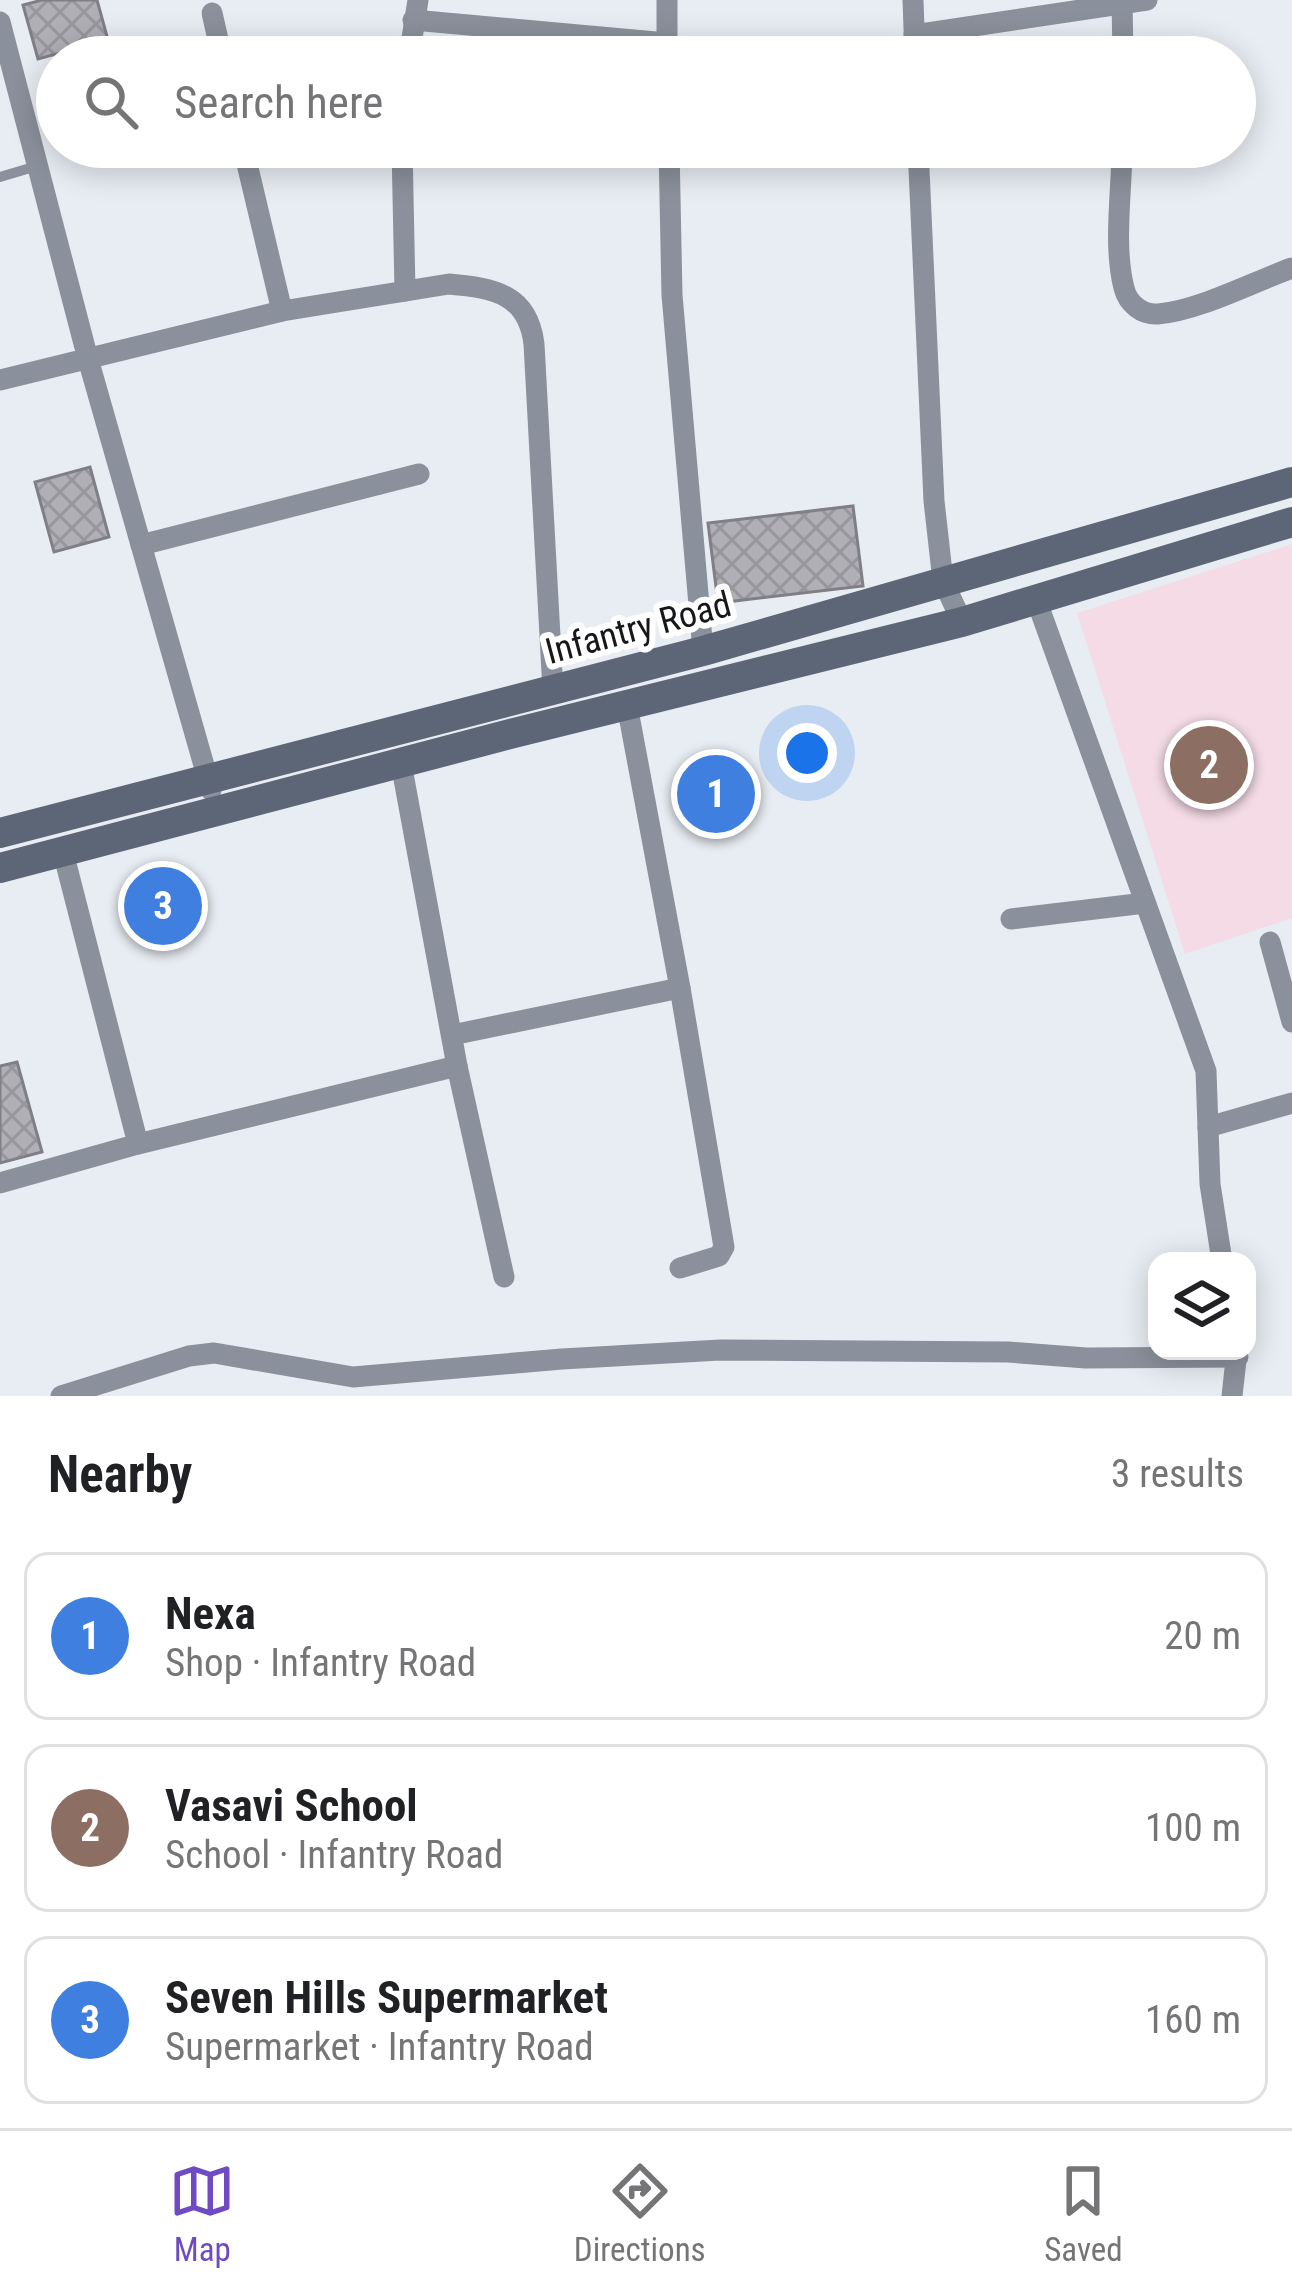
<!DOCTYPE html>
<meta charset="utf-8">
<style>
body{margin:0;font-family:"Roboto Condensed",sans-serif;background:#f2f2f2;color:#202124}
.controls{position:absolute;right:36px;bottom:36px;display:grid;overflow:hidden;border-radius:24px;box-shadow:0 6px 30px #0003}
.controls button{width:108px;height:108px;display:grid;place-items:center;padding:0;border:0;border-bottom:3px solid #e0e0e0;background:#fff;color:#202124;font:60px sans-serif}
.you{position:absolute;left:807px;top:753px;width:42px;height:42px;margin:-30px;border:9px solid #fff;border-radius:50%;background:#1a73e8;box-shadow:0 0 0 18px #1a73e833}
.badge{display:grid;place-items:center;width:78px;height:78px;border-radius:50%;background:#704ac3;color:#fff;font-size:39px;font-weight:700}
.pin{position:absolute;translate:-50% -50%;border:6px solid #fff;box-shadow:0 3px 12px #0006}
.list{margin:0;padding:0;list-style:none}
h2{display:flex;justify-content:space-between;align-items:center;height:156px;margin:0;padding:0 48px;font-size:51px}
h2 small{font-size:39px;font-weight:400;color:#757577}
.list li{display:grid;grid-template-columns:78px 1fr auto;gap:36px;align-items:center;box-sizing:border-box;height:168px;margin:0 24px 24px;padding:0 24px;border:3px solid #e0e0e0;border-radius:24px}
.list b{display:block;font-size:45px;white-space:nowrap}
.list p{margin:0;font-size:39px;white-space:nowrap;color:#757577}
.list em{font-size:39px;font-style:normal;color:#757577}
.icon{flex:none;width:66px;height:66px;fill:none;stroke:currentColor;stroke-width:2;stroke-linecap:round;stroke-linejoin:round}
.map{position:relative;flex:none;width:1292px;height:1396px;overflow:hidden}
.search{position:absolute;background:#fff;box-shadow:0 6px 30px #0003;left:36px;right:36px;top:36px;height:132px;display:flex;align-items:center;gap:30px;box-sizing:border-box;padding:0 42px;border-radius:66px;color:#757577;font-size:45px}
.sheet{height:732px;background:#fff}
nav{display:flex;justify-content:space-around;align-items:center;box-sizing:border-box;height:168px;border-top:3px solid #e0e0e0;background:#fff;font-size:33px;color:#757577}
nav a{display:grid;justify-items:center;gap:6px}
nav .on{color:#704ac3}
.map>svg:first-child{display:block}
.education{fill:#f4dbe5}
.building{fill:url(#building-cross-hatch);stroke:#807f85;stroke-width:3}
.lines{fill:none;stroke-linecap:round;stroke-linejoin:round}
.lane{stroke:#8b919c;stroke-width:10}
.street{stroke:#8b919c;stroke-width:21}
.secondary{stroke:#5d6676;stroke-width:30}
.labels{text-anchor:middle;stroke-width:12;stroke-linejoin:round;paint-order:stroke}
.street-label{font-size:36px;fill:#151719;stroke:#fff}
</style>
<div class="map">
<svg width="1292" height="1396" viewBox="0 0 1292 1396">
<defs>
<pattern id="building-cross-hatch" width="8" height="8" patternUnits="userSpaceOnUse" patternTransform="scale(3)"><rect width="8" height="8" fill="#b1afb6"/><path d="M0 0l8 8M0 8l8-8" fill="none" stroke="#97969c"/></pattern>
</defs>
<rect width="100%" height="100%" fill="#e8edf3"/>
<path class="education" d="M 1292,544 L 1292,918 L 1185,954 L 1077,613 Z"/>
<g class="building">
<path d="M 42,0 L 97,0 L 108,40 L 38,59 L 23,5 Z"/>
<path d="M 90,467 L 109,537 L 54,552 L 35,482 Z"/>
<path d="M 853,506 L 863,586 L 718,603 L 708,523 Z"/>
<path d="M 17,1062 L 42,1152 L 0,1163 L 0,1066 Z"/>
</g>
<g class="lines">
<path class="lane" d="M 0,177 L 37,166"/>
<g class="street">
<path d="M 913,0 L 915,57"/>
<path d="M 1122,0 L 1123,57"/>
<path d="M 212,13 L 222,57"/>
<path d="M 413,20 L 667,43"/>
<path d="M 0,22 L 88,359 L 211,790"/>
<path d="M 914,35 L 1147,0"/>
<path d="M 667,56 L 667,0"/>
<path d="M 409,57 L 418,0"/>
<path d="M 243,147 L 282,311"/>
<path d="M 402,147 L 405,291"/>
<path d="M 669,147 L 672,295 L 703,651"/>
<path d="M 918,147 L 934,501 L 943,581 L 962,622"/>
<path d="M 1122,147 C 1122,191 1113,245 1124,288 C 1128,304 1142,315 1158,314 C 1198,311 1253,282 1292,268"/>
<path d="M 0,380 L 282,311 L 449,284 C 494,288 528,294 534,344 L 553,691"/>
<path d="M 141,545 L 419,474"/>
<path d="M 1036,599 L 1206,1071 L 1210,1184 L 1222,1261"/>
<path d="M 1011,919 L 1145,903"/>
<path d="M 1270,942 L 1292,1022"/>
<path d="M 452,1035 L 680,988 L 627,705"/>
<path d="M 457,1066 L 504,1277"/>
<path d="M 1208,1127 L 1292,1103"/>
<path d="M 138,1144 L 457,1066 L 401,763"/>
<path d="M 0,1183 L 138,1144 L 63,852"/>
<path d="M 680,1268 L 719,1256 L 724,1247 L 680,988"/>
<path d="M 61,1396 L 189,1356 L 214,1353 L 353,1377 L 562,1359 L 720,1350 L 1008,1352 L 1086,1358 L 1238,1357"/>
<path d="M 1232,1396 L 1237,1351"/>
</g>
<g class="secondary">
<path d="M 0,833 L 703,651 L 1292,482"/>
<path d="M 0,868 L 514,733 L 962,622 L 1292,522"/>
</g>
</g>
<g class="labels">
<g class="street-label">
<text transform="translate(638 627) rotate(-15)" y="13">Infantry Road</text>
</g>
</g>
</svg>
<div class="controls">
<button><svg class="icon" aria-label="layers" viewBox="0 0 24 24"><path d="M12 4l9 5-9 5-9-5zM3 14l9 5 9-5"/></svg></button>
</div>
<div class="you"></div>
<div class="pin badge" style="left:716px;top:794px;background:#3f7fe0">1</div>
<div class="pin badge" style="left:1209px;top:765px;background:#8d6e63">2</div>
<div class="pin badge" style="left:163px;top:906px;background:#3f7fe0">3</div>
<div class="search"><svg class="icon" aria-label="search" viewBox="0 0 24 24"><circle cx="10" cy="10" r="6"/><path d="M15 15l6 6"/></svg>Search here</div>
</div>
<section class="sheet">
<h2>Nearby<small>3 results</small></h2>
<ul class="list">
<li><span class="badge" style="background:#3f7fe0">1</span><div><b>Nexa</b><p>Shop · Infantry Road</p></div><em>20 m</em></li>
<li><span class="badge" style="background:#8d6e63">2</span><div><b>Vasavi School</b><p>School · Infantry Road</p></div><em>100 m</em></li>
<li><span class="badge" style="background:#3f7fe0">3</span><div><b>Seven Hills Supermarket</b><p>Supermarket · Infantry Road</p></div><em>160 m</em></li>
</ul>
</section>
<nav>
<a class="on"><svg class="icon" aria-label="map" viewBox="0 0 24 24"><path d="M3 6l6-2 6 2 6-2v14l-6 2-6-2-6 2zM9 4v14M15 6v14"/></svg>Map</a>
<a><svg class="icon" aria-label="directions" viewBox="0 0 24 24"><path d="M12 3l9 9-9 9-9-9zM9 14v-3h6M13 9l2 2-2 2"/></svg>Directions</a>
<a><svg class="icon" aria-label="saved" viewBox="0 0 24 24"><path d="M7 4h10v16l-5-4-5 4z"/></svg>Saved</a>
</nav>
